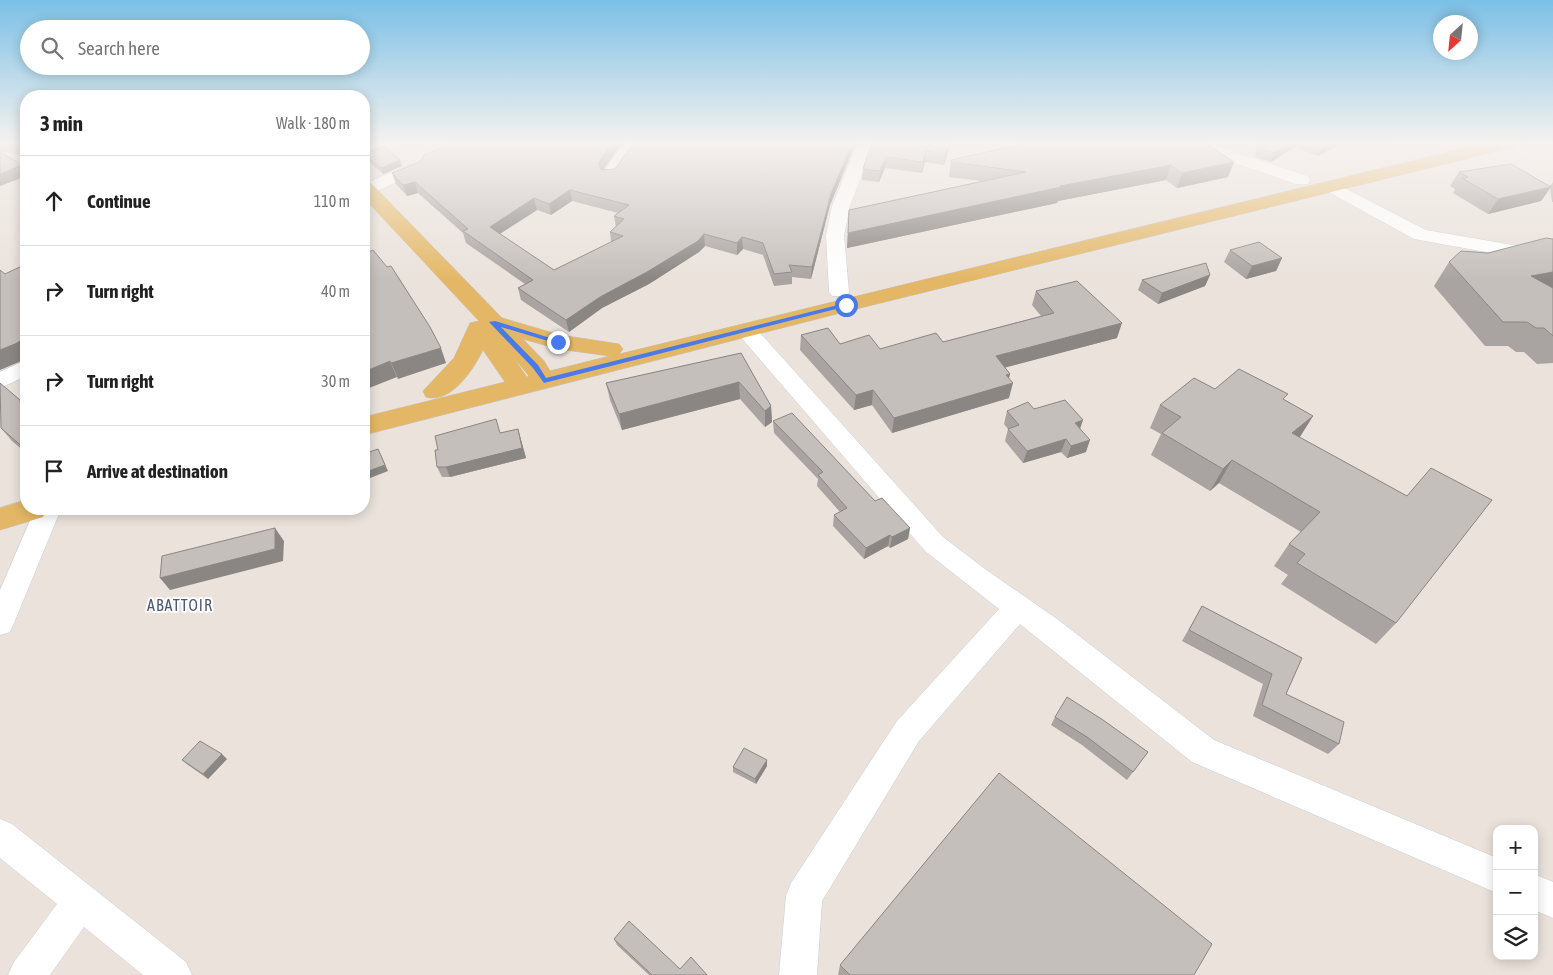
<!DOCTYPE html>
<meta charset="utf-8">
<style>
body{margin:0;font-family:"Asap Condensed",sans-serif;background:#f2f2f2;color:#222}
.controls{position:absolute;right:15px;bottom:15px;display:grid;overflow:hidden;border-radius:10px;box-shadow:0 2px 12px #0003}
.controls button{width:45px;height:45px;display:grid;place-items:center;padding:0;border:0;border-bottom:1px solid #e0e0e0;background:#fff;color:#222;font:25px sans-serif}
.compass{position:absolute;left:1433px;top:15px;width:45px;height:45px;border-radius:50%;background:#fff;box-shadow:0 2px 12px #0003;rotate:207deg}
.stop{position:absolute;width:15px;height:15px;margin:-11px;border:4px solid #487ae9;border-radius:50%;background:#fff}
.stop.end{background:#487ae9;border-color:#fff;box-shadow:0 1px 5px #0008}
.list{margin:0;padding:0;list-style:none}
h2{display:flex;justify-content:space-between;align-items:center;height:65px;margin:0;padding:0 20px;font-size:21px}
h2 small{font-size:16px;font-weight:400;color:#767676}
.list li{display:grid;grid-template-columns:32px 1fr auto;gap:15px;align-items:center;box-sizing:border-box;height:90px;padding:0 20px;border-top:1px solid #e0e0e0}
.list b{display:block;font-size:19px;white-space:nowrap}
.list em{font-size:16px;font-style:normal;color:#767676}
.icon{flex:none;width:28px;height:28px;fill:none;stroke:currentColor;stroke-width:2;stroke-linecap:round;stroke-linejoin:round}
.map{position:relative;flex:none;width:1553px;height:975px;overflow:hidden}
.search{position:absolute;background:#fff;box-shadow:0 2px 12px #0003;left:20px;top:20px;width:350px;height:55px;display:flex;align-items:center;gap:12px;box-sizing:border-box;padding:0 18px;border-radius:28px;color:#767676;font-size:19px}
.panel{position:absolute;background:#fff;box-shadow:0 2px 12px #0003;left:20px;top:90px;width:350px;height:425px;border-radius:20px}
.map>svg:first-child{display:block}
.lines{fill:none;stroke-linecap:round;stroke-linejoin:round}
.minor-casing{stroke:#caced9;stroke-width:1}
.major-casing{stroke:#c3c3c3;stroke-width:1}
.minor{fill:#fff;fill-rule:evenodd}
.major{fill:#e4b766;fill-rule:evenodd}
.wall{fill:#a9a4a1;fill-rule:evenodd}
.shaded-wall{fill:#8a8683}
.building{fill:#c5bfbb;stroke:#8a8683;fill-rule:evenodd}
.route{fill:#487ae9}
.labels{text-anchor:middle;stroke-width:4;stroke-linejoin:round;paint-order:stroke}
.neighbourhood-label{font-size:16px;letter-spacing:1px;fill:#4d5975;stroke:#fff}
</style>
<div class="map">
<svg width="1553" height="975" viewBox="0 0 1553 975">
<rect width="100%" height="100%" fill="#eae2db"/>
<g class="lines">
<defs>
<g id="minor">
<path d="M 364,143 L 395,143 L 393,146 L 364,153 Z"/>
<path d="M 625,143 L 642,143 L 615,179 L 603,179 L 601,175 Z"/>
<path d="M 858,143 L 874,143 L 850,206 L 844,235 L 849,292 L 846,296 L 832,296 L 829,292 L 826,235 L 832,206 Z"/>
<path d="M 1175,143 L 1216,146 L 1308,176 L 1310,180 L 1308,184 L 1296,184 L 1205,153 L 1177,146 Z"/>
<path d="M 418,161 L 424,162 L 426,166 L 424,170 L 372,193 L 364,194 L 364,184 Z"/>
<path d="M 1331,181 L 1426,230 L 1553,252 L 1553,264 L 1414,239 L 1325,190 L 1322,186 L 1325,182 Z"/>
<path d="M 746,324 L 753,325 L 943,537 L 985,569 L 1057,619 L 1214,740 L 1497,858 L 1497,893 L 1192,762 L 1020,624 L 919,741 L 822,901 L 817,975 L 779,975 L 786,896 L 791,883 L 897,721 L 999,609 L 925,551 L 739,335 L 736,330 L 739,325 Z"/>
<path d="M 26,360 L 26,376 L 0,388 L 0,372 Z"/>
<path d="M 35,509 L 61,509 L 14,623 L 10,632 L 0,635 L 0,590 Z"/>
<path d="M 0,819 L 12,824 L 186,962 L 192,975 L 143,975 L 84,927 L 50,975 L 8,975 L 14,962 L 57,904 L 0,858 Z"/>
<path d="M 1534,874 L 1553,882 L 1553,918 L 1534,910 Z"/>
</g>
<g id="major">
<path d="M 1485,143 L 1517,143 L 1514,147 L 852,310 L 364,435 L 364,417 L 505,382 L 483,350 C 473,370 451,404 426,397 L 423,391 L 454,358 L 470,323 L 479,321 L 364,198 L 364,181 L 371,183 L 502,318 L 560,335 L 619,344 L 623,349 L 619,354 ZM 523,339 L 558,349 L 610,356 L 550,371 L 544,361 ZM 513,357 L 529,376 L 527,377 Z"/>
<path d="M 26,500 L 26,509 L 47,509 L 43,517 L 0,530 L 0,508 Z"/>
</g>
</defs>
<use href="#minor" class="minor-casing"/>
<use href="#major" class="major-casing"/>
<use href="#minor" class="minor"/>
<use href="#major" class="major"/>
</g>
<g class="wall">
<path d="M 0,143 L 26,143 L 26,155 L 1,152 L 22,165 L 26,171 L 26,176 L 0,186 Z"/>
<path d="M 622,143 L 603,170 L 615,169 L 633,143 L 856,143 L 830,205 L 811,279 L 792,277 L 792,284 L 774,286 L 763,255 L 743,249 L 737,255 L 705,246 L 699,252 L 649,284 L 602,308 L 569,332 L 521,300 L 518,288 L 525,284 L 466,243 L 463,233 L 418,193 L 407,196 L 396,184 L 392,173 ZM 572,201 L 618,213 L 614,216 L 616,227 L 610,232 L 611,242 L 554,270 L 500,234 L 537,210 L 551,215 Z"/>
<path d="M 872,143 L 951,143 L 944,165 L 925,162 L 922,173 L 885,168 L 879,182 L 862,180 L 863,169 Z"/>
<path d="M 1011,143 L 1201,143 L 1234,162 L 1228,177 L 1177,188 L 1166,180 L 1058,201 L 1057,203 L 847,248 L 849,210 L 982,181 L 949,177 L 951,160 L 1019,145 Z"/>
<path d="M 1257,143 L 1415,143 L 1337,146 L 1318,156 L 1295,147 L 1271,162 L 1255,157 Z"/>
<path d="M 364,153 L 402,166 L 383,174 L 365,159 Z"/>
<path d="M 1459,172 L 1550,186 L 1553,182 L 1553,202 L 1552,202 L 1550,188 L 1541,201 L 1488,214 L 1453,193 L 1455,189 L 1450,186 Z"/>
<path d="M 1553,239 L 1553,363 L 1537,364 L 1524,352 L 1516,352 L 1508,346 L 1485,346 L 1434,286 L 1449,262 L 1488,253 Z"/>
<path d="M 1230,250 L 1282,258 L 1276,271 L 1246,279 L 1224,262 Z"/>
<path d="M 1210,275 L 1205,286 L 1158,304 L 1138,290 L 1142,280 Z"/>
<path d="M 1036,291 L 1117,338 L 1005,367 L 1010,374 L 1009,378 L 1009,398 L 892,433 L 872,405 L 854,410 L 800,350 L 801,335 L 840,344 L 880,349 L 943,342 L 1041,316 L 1032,305 Z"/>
<path d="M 741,353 L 771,406 L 772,422 L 765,427 L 740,399 L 622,430 L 610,400 L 606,383 Z"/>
<path d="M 20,400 L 26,407 L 26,453 L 12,441 L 1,428 Z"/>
<path d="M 1285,400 L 1313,416 L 1300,437 L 1396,623 L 1376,644 L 1281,584 L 1288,575 L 1274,566 L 1289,544 L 1301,532 L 1219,483 L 1210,491 L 1151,455 L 1161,434 L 1150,428 L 1160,405 Z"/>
<path d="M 1034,409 L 1080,428 L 1086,452 L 1067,458 L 1061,452 L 1023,463 L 1005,441 L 1008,429 L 1004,424 L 1007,411 Z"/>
<path d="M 773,421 L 910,528 L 908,539 L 890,548 L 888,546 L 864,559 L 833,526 L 834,515 L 840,512 L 817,486 L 818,479 L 774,433 Z"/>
<path d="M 518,429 L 526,458 L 450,477 L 442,477 L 437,467 L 501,433 Z"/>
<path d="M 1202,606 L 1302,658 L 1286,694 L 1339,744 L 1328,754 L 1253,716 L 1263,684 L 1182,641 Z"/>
<path d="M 1055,717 L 1148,752 L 1127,780 L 1082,745 L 1051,725 Z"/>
<path d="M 227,759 L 208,779 L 188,765 L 182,760 Z"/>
<path d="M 767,760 L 767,766 L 756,784 L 733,772 L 733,767 Z"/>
<path d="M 614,939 L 680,969 L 707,975 L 649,975 L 617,945 Z"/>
<path d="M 840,965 L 1194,975 L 838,975 Z"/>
</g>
<g class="shaded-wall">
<path d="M 613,143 L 622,143 L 600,174 L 598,163 Z"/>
<path d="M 852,143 L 856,143 L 830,205 L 811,279 L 812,267 L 831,194 Z"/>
<path d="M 949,143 L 951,143 L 944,165 L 945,154 Z"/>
<path d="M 1291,143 L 1297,143 L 1295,147 L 1271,162 L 1274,153 Z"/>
<path d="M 1330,143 L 1339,143 L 1337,146 L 1318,156 L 1322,148 Z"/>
<path d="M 926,151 L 925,162 L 922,173 L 923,162 Z"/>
<path d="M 886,157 L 885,168 L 879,182 L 880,171 Z"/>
<path d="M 400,160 L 402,166 L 383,174 L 381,168 Z"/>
<path d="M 1234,162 L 1228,177 L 1177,188 L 1182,173 Z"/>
<path d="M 22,165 L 26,171 L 26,176 L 0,186 L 0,174 Z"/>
<path d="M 1171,165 L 1166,180 L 1058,201 L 1057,203 L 847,248 L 848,233 L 1060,186 Z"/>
<path d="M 415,182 L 418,193 L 407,196 L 403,185 Z"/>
<path d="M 1551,187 L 1541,201 L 1488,214 L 1498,199 Z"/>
<path d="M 570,190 L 572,201 L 551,215 L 549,204 Z"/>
<path d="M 534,198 L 537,210 L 493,238 L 490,227 Z"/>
<path d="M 704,234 L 705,246 L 699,252 L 649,284 L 602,308 L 569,332 L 566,320 L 600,297 Z"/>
<path d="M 742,237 L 743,249 L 737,255 L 737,243 Z"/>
<path d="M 1282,258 L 1276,271 L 1246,279 L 1252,266 Z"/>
<path d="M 1553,272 L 1553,292 L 1531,276 Z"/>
<path d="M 1210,275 L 1205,286 L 1158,304 L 1162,293 Z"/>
<path d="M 1122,323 L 1117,338 L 992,371 L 996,356 Z"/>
<path d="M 26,338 L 26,359 L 0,370 L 0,350 Z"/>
<path d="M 441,348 L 446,363 L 398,379 L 391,363 Z"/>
<path d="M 390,361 L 397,377 L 364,390 L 364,372 Z"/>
<path d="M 1010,374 L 1007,385 L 1013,383 L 1009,398 L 892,433 L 894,418 Z"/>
<path d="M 739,382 L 740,399 L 622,430 L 619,414 Z"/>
<path d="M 873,390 L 872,405 L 854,410 L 856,395 Z"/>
<path d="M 20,400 L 26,407 L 26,434 Z"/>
<path d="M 771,406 L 772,422 L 765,427 L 765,411 Z"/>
<path d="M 1313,416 L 1299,438 L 1292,433 Z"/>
<path d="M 1083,420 L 1079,432 L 1075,423 Z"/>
<path d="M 518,429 L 526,458 L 450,477 L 446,467 Z"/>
<path d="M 1066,439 L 1061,452 L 1023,463 L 1027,451 Z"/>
<path d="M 1090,440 L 1086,452 L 1067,458 L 1071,446 Z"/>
<path d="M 381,455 L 388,471 L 370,478 L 366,472 Z"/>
<path d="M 1232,460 L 1219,483 L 1210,491 L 1223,469 Z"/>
<path d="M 275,528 L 284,541 L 283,561 L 170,590 L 160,578 Z"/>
<path d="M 910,528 L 908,539 L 890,548 L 892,537 Z"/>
<path d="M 890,535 L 888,546 L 864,559 L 866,548 Z"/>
<path d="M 222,754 L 227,759 L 208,779 L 203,774 Z"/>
<path d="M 767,760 L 767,766 L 756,784 L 755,779 Z"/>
</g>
<g class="building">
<path d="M 0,143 L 26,143 L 26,146 Z"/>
<path d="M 451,143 L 613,143 L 598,163 L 601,170 L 615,169 L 633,143 L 852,143 L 831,194 L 812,267 L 789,265 L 792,272 L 774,274 L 763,243 L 742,237 L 737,243 L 704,234 L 698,241 L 647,272 L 600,297 L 566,320 L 518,288 L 533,280 L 463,231 L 468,229 L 415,182 L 403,185 L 392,173 L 421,161 L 424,155 ZM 570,190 L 629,205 L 614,216 L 624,219 L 610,232 L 623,236 L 554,270 L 490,227 L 534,198 L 549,204 Z"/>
<path d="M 872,143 L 949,143 L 945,154 L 926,151 L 923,162 L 886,157 L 880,171 L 863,169 Z"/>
<path d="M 1027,143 L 1201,143 L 1209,145 L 1234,162 L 1182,173 L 1171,165 L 1060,186 L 1061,187 L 848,233 L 849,210 L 1026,172 L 951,162 L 951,160 Z"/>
<path d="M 1259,143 L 1291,143 L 1274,153 L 1258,148 Z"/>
<path d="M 1311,143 L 1330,143 L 1322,148 Z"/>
<path d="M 384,146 L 400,160 L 381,168 L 364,154 L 364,153 Z"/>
<path d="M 0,152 L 22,165 L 0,174 Z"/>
<path d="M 1511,164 L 1551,187 L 1498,199 L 1462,178 L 1468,177 L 1459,172 Z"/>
<path d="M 1546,238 L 1553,239 L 1553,272 L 1531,276 L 1553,288 L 1553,336 L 1544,328 L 1536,328 L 1527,322 L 1503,322 L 1449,262 L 1461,251 L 1488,253 Z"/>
<path d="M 1259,242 L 1282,258 L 1252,266 L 1230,250 Z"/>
<path d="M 373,250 L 387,267 L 391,266 L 430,327 L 441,348 L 391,363 L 390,361 L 364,372 L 364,254 Z"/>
<path d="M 1206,263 L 1210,275 L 1162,293 L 1142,280 Z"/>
<path d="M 26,264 L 26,338 L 15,344 L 0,350 L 0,270 L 5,274 Z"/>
<path d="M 1077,281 L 1122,323 L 996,356 L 1010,374 L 1006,375 L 1013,383 L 894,418 L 873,390 L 856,395 L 801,335 L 828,328 L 840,344 L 869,335 L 880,349 L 936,333 L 943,342 L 1054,313 L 1036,291 Z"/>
<path d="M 741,353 L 771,406 L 765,411 L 739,382 L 619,414 L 606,383 Z"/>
<path d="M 1239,369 L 1288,394 L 1283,399 L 1313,416 L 1292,433 L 1407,496 L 1431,468 L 1492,500 L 1396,623 L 1297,563 L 1305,554 L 1289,544 L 1320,512 L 1232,460 L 1223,469 L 1162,433 L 1181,417 L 1160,405 L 1194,378 L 1215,389 Z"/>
<path d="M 0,383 L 20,400 L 26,434 L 26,450 L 1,428 Z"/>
<path d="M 1065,400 L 1083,420 L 1075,423 L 1090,440 L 1071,446 L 1066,439 L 1027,451 L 1008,429 L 1019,425 L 1007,411 L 1028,402 L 1034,409 Z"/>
<path d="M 792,413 L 875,501 L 882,498 L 910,528 L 892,537 L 890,535 L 866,548 L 834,515 L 847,508 L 818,475 L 823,472 L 773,421 Z"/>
<path d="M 496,419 L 500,433 L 518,429 L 522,448 L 446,467 L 437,467 L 435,450 L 438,450 L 435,436 Z"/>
<path d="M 378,449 L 385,465 L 366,472 L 364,466 L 364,454 Z"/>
<path d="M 275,528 L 275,549 L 160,578 L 162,556 Z"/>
<path d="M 1202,606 L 1302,658 L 1286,694 L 1344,722 L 1339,744 L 1262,705 L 1272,674 L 1189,630 Z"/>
<path d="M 1067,697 L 1103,720 L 1148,752 L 1133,772 L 1087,737 L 1055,717 Z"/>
<path d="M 200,741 L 222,754 L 203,774 L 182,760 Z"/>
<path d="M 744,748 L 767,760 L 755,779 L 733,767 Z"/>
<path d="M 999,773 L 1212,944 L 1194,975 L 850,975 L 840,965 Z"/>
<path d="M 629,921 L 680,969 L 691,957 L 707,975 L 652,975 L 614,939 Z"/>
</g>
<linearGradient id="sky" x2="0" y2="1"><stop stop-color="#7bc0e6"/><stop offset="0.51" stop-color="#f6f2ef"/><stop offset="1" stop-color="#f6f2ef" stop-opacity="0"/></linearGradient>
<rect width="1553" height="280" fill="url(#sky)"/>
<path class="route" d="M 846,303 L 848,306 L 544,383 L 533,368 L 489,322 L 495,321 L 560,341 L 558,344 L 501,327 L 538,365 L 546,378 Z"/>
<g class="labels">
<g class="neighbourhood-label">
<text x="180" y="611">ABATTOIR</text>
</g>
</g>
</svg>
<div class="controls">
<button>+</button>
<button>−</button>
<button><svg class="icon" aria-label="layers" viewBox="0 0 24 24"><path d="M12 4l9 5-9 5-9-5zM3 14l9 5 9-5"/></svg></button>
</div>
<svg class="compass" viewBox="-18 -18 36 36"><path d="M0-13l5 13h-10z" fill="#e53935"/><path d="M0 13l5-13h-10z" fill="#767676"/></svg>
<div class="stop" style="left:846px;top:305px"></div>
<div class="stop end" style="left:558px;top:342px"></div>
<div class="search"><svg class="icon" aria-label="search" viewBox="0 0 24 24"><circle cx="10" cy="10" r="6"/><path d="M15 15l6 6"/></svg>Search here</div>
<section class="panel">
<h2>3 min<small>Walk · 180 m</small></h2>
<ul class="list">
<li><svg class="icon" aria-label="ahead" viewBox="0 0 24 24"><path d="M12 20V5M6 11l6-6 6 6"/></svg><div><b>Continue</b></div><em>110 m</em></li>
<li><svg class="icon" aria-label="right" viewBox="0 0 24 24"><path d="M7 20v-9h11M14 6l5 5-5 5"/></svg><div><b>Turn right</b></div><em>40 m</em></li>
<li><svg class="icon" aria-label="right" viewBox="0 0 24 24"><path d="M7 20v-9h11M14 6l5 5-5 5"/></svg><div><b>Turn right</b></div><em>30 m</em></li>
<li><svg class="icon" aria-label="arrive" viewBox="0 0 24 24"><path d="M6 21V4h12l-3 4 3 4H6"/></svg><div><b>Arrive at destination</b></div></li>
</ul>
</section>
</div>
